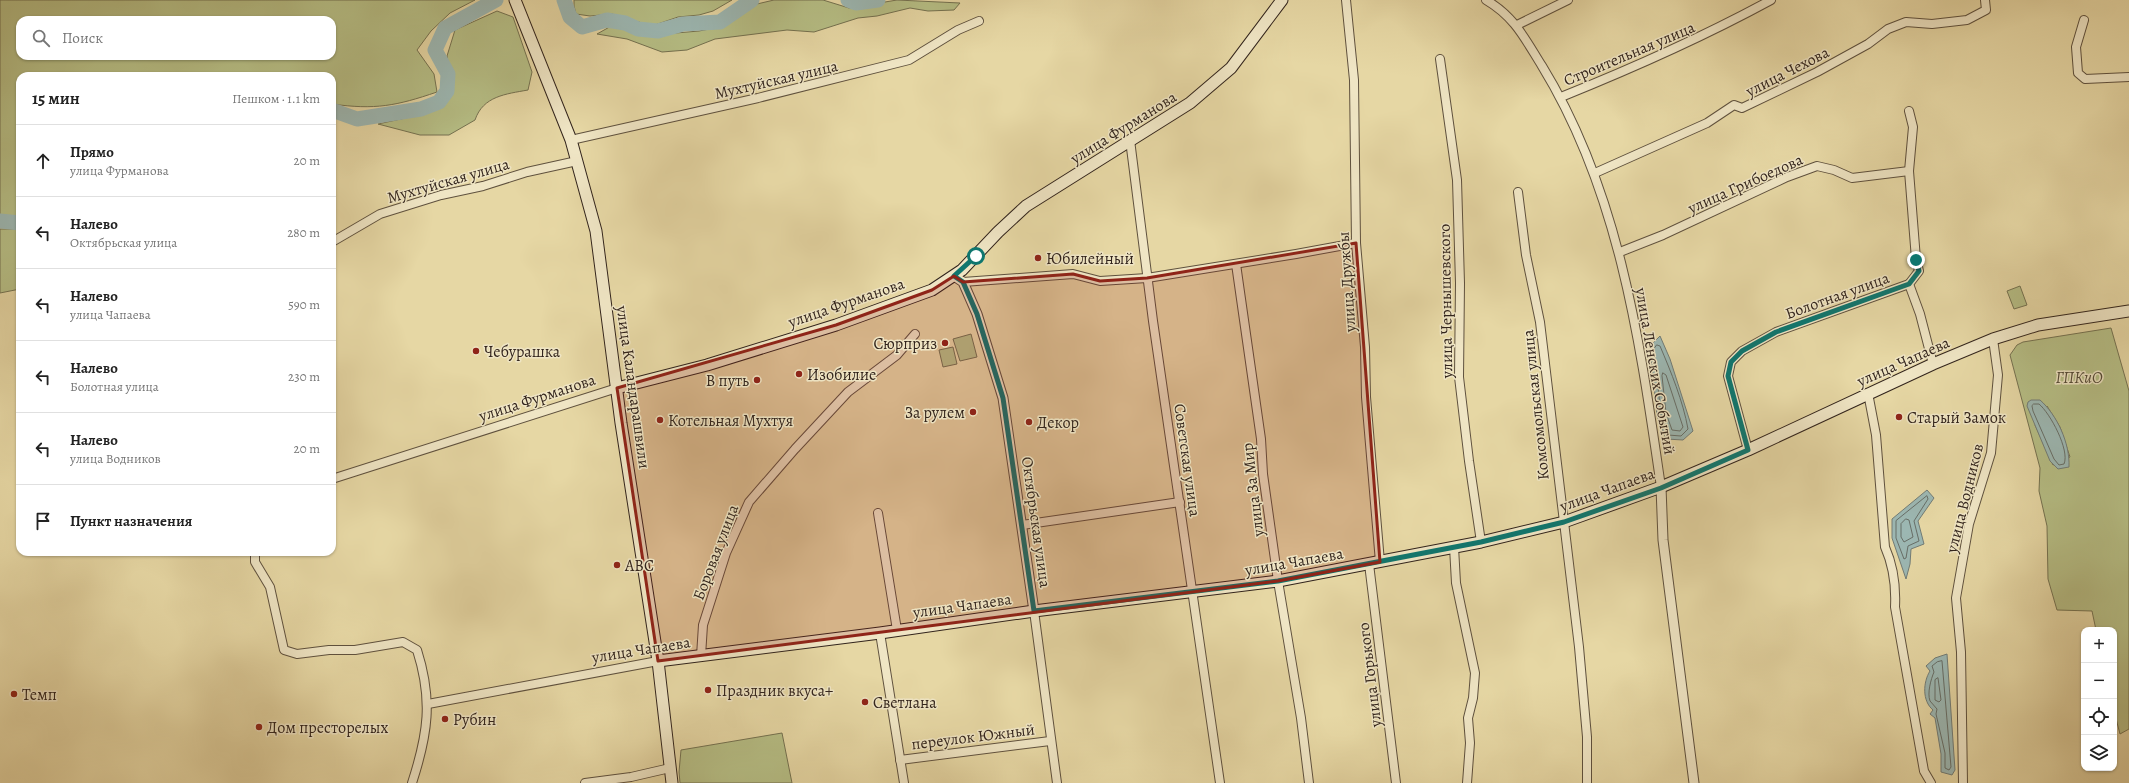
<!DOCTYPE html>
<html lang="ru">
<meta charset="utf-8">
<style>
body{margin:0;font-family:Alegreya,serif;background:#f2f2f2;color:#222}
.controls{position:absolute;right:12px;bottom:12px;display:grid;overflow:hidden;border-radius:8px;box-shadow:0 1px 3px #0004}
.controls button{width:36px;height:36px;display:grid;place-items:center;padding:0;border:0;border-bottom:1px solid #e0e0e0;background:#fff;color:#222;font:20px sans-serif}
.stop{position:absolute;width:12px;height:12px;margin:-9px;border:3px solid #0f766e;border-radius:50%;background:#fff}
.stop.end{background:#0f766e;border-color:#fff;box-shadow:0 1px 4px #0008}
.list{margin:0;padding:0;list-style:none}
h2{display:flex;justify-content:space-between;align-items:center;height:52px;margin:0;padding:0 16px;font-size:17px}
h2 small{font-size:13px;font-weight:400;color:#767676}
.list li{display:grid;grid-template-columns:26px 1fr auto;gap:12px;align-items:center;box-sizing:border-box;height:72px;padding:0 16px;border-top:1px solid #e0e0e0}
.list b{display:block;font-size:15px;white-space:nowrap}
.list p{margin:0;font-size:13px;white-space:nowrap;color:#767676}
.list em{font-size:13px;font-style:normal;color:#767676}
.icon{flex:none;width:22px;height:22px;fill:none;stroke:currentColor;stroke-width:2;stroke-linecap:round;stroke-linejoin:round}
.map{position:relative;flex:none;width:2129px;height:783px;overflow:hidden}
.search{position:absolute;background:#fff;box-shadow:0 1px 3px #0004;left:16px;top:16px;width:320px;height:44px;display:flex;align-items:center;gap:10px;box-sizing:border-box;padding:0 14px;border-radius:12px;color:#767676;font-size:15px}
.panel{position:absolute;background:#fff;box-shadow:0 1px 3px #0004;left:16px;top:72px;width:320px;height:484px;border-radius:12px}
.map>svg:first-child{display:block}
.green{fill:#b6be85;stroke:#747150;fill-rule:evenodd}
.water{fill:#9cb7b2;stroke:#727c76}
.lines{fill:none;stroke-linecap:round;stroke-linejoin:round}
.shore{stroke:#676e67;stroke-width:1}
.river{stroke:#9cb7b2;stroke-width:15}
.minor-casing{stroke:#5f513e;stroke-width:10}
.tertiary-casing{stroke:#5f513e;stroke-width:11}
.secondary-casing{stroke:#32241c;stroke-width:13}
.minor{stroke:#efe5c4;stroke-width:8}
.tertiary{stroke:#efe5c4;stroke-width:9}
.secondary{stroke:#efe5c4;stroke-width:11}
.route{stroke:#0f766e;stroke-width:5}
.marked{fill:#8f2418;fill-opacity:0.2;stroke:#8f2418;stroke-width:3;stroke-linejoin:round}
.poi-dot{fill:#8f2418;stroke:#efe5c4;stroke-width:1.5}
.labels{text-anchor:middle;stroke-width:3;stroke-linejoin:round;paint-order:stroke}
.street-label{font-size:16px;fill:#32241c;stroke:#efe5c4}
.poi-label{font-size:16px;fill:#32241c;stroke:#efe5c4;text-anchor:start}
.park-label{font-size:16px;font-style:italic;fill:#534a36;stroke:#efe5c4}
</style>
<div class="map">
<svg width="2129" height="783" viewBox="0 0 2129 783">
<rect width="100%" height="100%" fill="#e6d7a4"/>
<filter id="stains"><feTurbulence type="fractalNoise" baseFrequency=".005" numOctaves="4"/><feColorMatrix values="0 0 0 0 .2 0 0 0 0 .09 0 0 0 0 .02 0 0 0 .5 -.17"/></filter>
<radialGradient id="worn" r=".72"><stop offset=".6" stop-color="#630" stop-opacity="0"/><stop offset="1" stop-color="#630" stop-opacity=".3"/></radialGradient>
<g class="green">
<path d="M 0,0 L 475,0 L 450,13 L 431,31 L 417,50 L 434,74 L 437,92 C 396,106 375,110 332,104 L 332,76 L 20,76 L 20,216 L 0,217 ZM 20,20 L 332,20 L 332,56 L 20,56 Z"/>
<path d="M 574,0 L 732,0 L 713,11 L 699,15 L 678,17 L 652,26 L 612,14 L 590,16 L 576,14 L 574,6 Z"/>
<path d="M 774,0 L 823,0 L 849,8 L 897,0 L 960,3 L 954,10 L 928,11 L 910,8 L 877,16 L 858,18 L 814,32 L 787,30 L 715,39 L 687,50 L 662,52 L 627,39 L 597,34 L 613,25 L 635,33 L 653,35 L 699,31 L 725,26 L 757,4 Z"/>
<path d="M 497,11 L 513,17 L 532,72 L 528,90 C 506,94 483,96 475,120 L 449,135 L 420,135 L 378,124 L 419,115 L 453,94 L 447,56 L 455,30 Z"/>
<path d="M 0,229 L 20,229 L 20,289 L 0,293 Z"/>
<path d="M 2020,286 L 2027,305 L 2014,309 L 2007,291 Z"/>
<path d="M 2111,328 L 2129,391 L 2129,729 L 2120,734 L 2114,711 L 2114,630 L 2096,630 L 2092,611 L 2057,610 L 2048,579 L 2047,526 L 2039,491 L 2040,468 L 2010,355 L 2017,345 L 2023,342 ZM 2047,406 L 2060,427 L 2070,457 L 2053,465 L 2035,425 Z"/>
<path d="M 971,334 L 977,357 L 960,361 L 953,339 Z"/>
<path d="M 953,347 L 957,364 L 943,367 L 939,350 Z"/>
<path d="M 782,733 L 792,783 L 680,783 L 679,772 L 681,750 Z"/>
</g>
<g class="water">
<path d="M 1660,336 L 1670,359 L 1693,431 L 1683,440 L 1666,439 L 1657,416 L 1650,346 Z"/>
<path d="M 2031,400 L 2040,400 C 2057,415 2070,443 2069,467 L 2058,469 L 2050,461 L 2027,406 L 2028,402 Z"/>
<path d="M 1927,490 L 1934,498 L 1918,521 L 1924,544 L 1911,549 L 1910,564 L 1906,579 L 1892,538 L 1892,519 Z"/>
<path d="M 1947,654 L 1955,770 L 1952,775 L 1941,772 L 1941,754 L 1935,718 L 1930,714 L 1933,710 C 1922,701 1923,682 1930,671 L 1926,666 L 1935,658 Z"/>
</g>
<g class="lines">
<g class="shore">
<path d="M 1657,345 L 1660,346 C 1671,372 1683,401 1688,429 L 1681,436 L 1668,435 L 1661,415 L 1654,349 Z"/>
<path d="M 1663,373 L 1666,375 L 1683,427 L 1680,431 L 1672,430 L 1666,413 L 1662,376 Z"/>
<path d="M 2034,404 L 2039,404 C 2050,413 2070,450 2064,464 L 2059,465 L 2054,459 L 2033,411 L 2032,406 Z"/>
<path d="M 1927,496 L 1928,499 L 1914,521 L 1919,541 L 1908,546 L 1906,558 L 1904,559 L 1896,538 L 1896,521 Z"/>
<path d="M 1906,519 L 1909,520 L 1913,537 L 1904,542 L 1901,537 L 1901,524 Z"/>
<path d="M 1942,661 L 1951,767 L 1949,770 L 1945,768 L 1945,753 L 1936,714 L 1937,709 C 1935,706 1932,704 1930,701 C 1927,693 1931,679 1934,672 L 1932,666 L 1937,662 Z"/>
<path d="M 1938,678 L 1941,700 L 1939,702 L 1935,700 L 1935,680 Z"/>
</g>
<g class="river">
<path d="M 564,0 L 570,17 L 582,27 L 607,20 L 625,23 L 638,29 L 658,31 L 683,24 L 720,22 L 752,0"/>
<path d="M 848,0 L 856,3 L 878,0"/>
<path d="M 332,110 L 357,119 L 421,109 L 439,102 L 447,91 L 448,74 L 435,50 L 445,28 L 496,0"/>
<path d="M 0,221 L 20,223"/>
</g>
<defs>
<g id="minor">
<path d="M 1346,0 L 1354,80 L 1356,243 L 1365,347 L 1366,397 L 1380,562"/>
<path d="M 1486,0 C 1515,17 1525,39 1542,66 C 1620,193 1640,343 1661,487"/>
<path d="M 2084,20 L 2076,47 L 2078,73 L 2085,79 L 2129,77"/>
<path d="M 1517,25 L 1568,0"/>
<path d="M 1440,59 L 1457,180 L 1460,283 L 1459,377 L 1469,461 L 1481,542"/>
<path d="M 1561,97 C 1633,68 1703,37 1771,0"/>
<path d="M 1909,111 L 1913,127 L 1909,171 L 1916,259 L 1919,271 L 1909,284 L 1920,314 L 1933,364"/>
<path d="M 571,140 L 758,98 L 909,60 L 958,30 L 979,21"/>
<path d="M 1130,140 L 1153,321 L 1220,783"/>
<path d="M 1595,173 L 1707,123 L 1734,105 L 1742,108 L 1817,72 L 1868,44 L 1888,29 L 1906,22 L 1932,24 L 1967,20 L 1986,10 L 1985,0"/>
<path d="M 1518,192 L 1526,255 L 1540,322 L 1579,647 L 1587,737 L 1587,783"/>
<path d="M 332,242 L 380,214 L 441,195 L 483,186 L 527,172 L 577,161"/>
<path d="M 1620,252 L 1663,235 L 1787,177 L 1817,166 L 1834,170 L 1852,178 L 1909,171"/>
<path d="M 1236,264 L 1261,439 L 1263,474 L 1278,581 L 1301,718 L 1309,783"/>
<path d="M 963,282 L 1073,274 L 1100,281 L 1147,278 L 1296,254 L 1356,243"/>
<path d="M 1868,393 L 1876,435 L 1885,547 C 1893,565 1896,587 1895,607 L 1924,771 L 1931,783"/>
<path d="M 1748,450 L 1728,376 L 1731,362 L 1742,351 L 1776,332 L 1909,284"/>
<path d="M 332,479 L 617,388"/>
<path d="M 878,513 L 897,630"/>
<path d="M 1022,525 L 1180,502"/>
<path d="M 1454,547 L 1456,583 L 1475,673 L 1473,698 L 1468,718 L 1470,743 L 1467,783"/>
<path d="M 255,552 L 255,562 L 270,587 L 284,650 L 297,654 L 329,650 L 355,650 L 403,642 L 417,650 C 433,700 428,734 412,783"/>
<path d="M 1369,564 L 1396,783"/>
<path d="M 1034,611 L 1057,783"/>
<path d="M 880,633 L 904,783"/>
<path d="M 701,656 L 703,625 L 726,553 L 749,502 L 795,449 L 848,392 L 897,355 L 915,334"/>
<path d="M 428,704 L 658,661"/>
<path d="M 900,760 L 1050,741"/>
<path d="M 585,783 L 631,777 L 670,768"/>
<path d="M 1963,783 L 1961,652 L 1956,598 L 1969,524 L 1991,453 L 1998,375 L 1993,339"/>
</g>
<g id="tertiary">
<path d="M 954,276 L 963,282 L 977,314 L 1003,398 L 1034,611"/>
<path d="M 1661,487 L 1663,540 L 1694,783"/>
</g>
<g id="secondary">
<path d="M 515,0 L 571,140 L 596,231 L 621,423 L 658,661 L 672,783"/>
<path d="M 617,388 L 707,365 L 836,325 L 932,290 L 962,270 L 998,232 L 1026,206 L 1190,103 L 1231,68 L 1282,0"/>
<path d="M 658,661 L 880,633 L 1034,611 L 1278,581 L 1481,542 L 1564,522 L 1661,487 L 1748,450 L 1933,364 L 1993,339 L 2038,325 L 2129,311"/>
</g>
</defs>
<use href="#minor" class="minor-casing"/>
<use href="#tertiary" class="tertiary-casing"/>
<use href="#secondary" class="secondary-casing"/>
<use href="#minor" class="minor"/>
<use href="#tertiary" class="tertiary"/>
<use href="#secondary" class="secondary"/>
</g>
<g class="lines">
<path class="route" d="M 976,256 L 954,276 L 963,282 L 977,314 L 1003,398 L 1034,611 L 1278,581 L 1481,542 L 1564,522 L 1661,488 L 1748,450 L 1728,376 L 1731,362 L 1742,351 L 1776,332 L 1909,284 L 1919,271 L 1916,260"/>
</g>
<path class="marked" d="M 1356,243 L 1380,562 L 1278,581 L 658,661 L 617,388 L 836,325 L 932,290 L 954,276 L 963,282 L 1073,274 L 1100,281 L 1147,278 Z"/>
<g class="poi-dot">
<circle cx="1038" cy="258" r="4"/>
<circle cx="945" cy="343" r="4"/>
<circle cx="476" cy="351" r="4"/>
<circle cx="799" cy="374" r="4"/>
<circle cx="757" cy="380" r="4"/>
<circle cx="973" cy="412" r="4"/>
<circle cx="1899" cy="417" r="4"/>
<circle cx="660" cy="420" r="4"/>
<circle cx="1029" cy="422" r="4"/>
<circle cx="617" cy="565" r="4"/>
<circle cx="708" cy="690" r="4"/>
<circle cx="14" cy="694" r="4"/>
<circle cx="865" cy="702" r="4"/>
<circle cx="445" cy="719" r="4"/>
<circle cx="259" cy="727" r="4"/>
</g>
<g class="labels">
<g class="street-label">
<text transform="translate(1629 53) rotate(-23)" y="6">Строительная улица</text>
<text transform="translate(1787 71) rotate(-27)" y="6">улица Чехова</text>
<text transform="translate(776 79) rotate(-13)" y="6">Мухтуйская улица</text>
<text transform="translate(1123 127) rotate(-32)" y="6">улица Фурманова</text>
<text transform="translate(448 180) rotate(-16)" y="6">Мухтуйская улица</text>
<text transform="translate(1745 183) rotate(-24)" y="6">улица Грибоедова</text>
<text transform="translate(1346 282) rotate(-94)" y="6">улица Дружбы</text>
<text transform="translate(1837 295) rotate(-20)" y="6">Болотная улица</text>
<text transform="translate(1445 301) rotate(-91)" y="6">улица Чернышевского</text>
<text transform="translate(846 302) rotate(-19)" y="6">улица Фурманова</text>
<text transform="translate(1903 361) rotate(-24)" y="6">улица Чапаева</text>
<text transform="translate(1656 371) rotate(80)" y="6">улица Ленских Событий</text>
<text transform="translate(634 387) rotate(82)" y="6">улица Каландарашвили</text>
<text transform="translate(537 397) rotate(-18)" y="6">улица Фурманова</text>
<text transform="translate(1535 405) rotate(-96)" y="6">Комсомольская улица</text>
<text transform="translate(1188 460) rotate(82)" y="6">Советская улица</text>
<text transform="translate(1607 489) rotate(-20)" y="6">улица Чапаева</text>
<text transform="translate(1252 490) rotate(-97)" y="6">улица За Мир</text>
<text transform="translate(1964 498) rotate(-76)" y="6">улица Водников</text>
<text transform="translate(1037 522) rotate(82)" y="6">Октябрьская улица</text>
<text transform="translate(715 552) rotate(-69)" y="6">Боровая улица</text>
<text transform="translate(1294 561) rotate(-10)" y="6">улица Чапаева</text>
<text transform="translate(962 605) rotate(-8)" y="6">улица Чапаева</text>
<text transform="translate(641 649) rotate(-9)" y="6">улица Чапаева</text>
<text transform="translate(1369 675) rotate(-97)" y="6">улица Горького</text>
<text transform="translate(973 736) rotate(-7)" y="6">переулок Южный</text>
</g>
<g class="poi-label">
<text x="1046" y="264">Юбилейный</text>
<text x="937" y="349" text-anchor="end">Сюрприз</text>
<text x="484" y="357">Чебурашка</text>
<text x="807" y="380">Изобилие</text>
<text x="749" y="386" text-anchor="end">В путь</text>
<text x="965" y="418" text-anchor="end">За рулем</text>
<text x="1907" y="423">Старый Замок</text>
<text x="668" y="426">Котельная Мухтуя</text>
<text x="1037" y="428">Декор</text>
<text x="625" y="571">ABC</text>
<text x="716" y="696">Праздник вкуса+</text>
<text x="22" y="700">Темп</text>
<text x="873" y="708">Светлана</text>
<text x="453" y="725">Рубин</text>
<text x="267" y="733">Дом престорелых</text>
</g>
<g class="park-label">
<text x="2079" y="383">ГПКиО</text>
</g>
</g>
<rect width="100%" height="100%" filter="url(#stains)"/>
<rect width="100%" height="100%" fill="url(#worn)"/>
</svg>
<div class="controls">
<button>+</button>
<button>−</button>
<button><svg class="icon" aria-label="locate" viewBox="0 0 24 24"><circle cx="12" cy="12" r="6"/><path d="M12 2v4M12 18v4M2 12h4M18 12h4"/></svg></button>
<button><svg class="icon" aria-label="layers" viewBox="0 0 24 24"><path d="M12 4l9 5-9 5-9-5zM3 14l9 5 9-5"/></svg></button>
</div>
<div class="stop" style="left:976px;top:256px"></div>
<div class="stop end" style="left:1916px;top:260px"></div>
<div class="search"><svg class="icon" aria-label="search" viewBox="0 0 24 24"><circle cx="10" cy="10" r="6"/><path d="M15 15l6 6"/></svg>Поиск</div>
<section class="panel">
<h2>15 мин<small>Пешком · 1.1 km</small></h2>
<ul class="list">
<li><svg class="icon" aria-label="ahead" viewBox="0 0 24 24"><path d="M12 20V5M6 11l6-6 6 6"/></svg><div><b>Прямо</b><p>улица Фурманова</p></div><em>20 m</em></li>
<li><svg class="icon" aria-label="left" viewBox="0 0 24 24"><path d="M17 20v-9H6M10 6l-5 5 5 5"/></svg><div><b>Налево</b><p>Октябрьская улица</p></div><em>280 m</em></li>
<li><svg class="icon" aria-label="left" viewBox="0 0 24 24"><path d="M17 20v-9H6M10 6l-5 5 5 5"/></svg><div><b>Налево</b><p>улица Чапаева</p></div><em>590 m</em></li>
<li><svg class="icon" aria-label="left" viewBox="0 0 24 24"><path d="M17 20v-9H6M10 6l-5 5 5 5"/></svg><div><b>Налево</b><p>Болотная улица</p></div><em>230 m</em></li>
<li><svg class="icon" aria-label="left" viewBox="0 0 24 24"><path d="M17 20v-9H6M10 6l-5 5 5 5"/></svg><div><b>Налево</b><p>улица Водников</p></div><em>20 m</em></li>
<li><svg class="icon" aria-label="arrive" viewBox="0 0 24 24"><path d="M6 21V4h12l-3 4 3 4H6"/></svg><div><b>Пункт назначения</b></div></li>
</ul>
</section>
</div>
